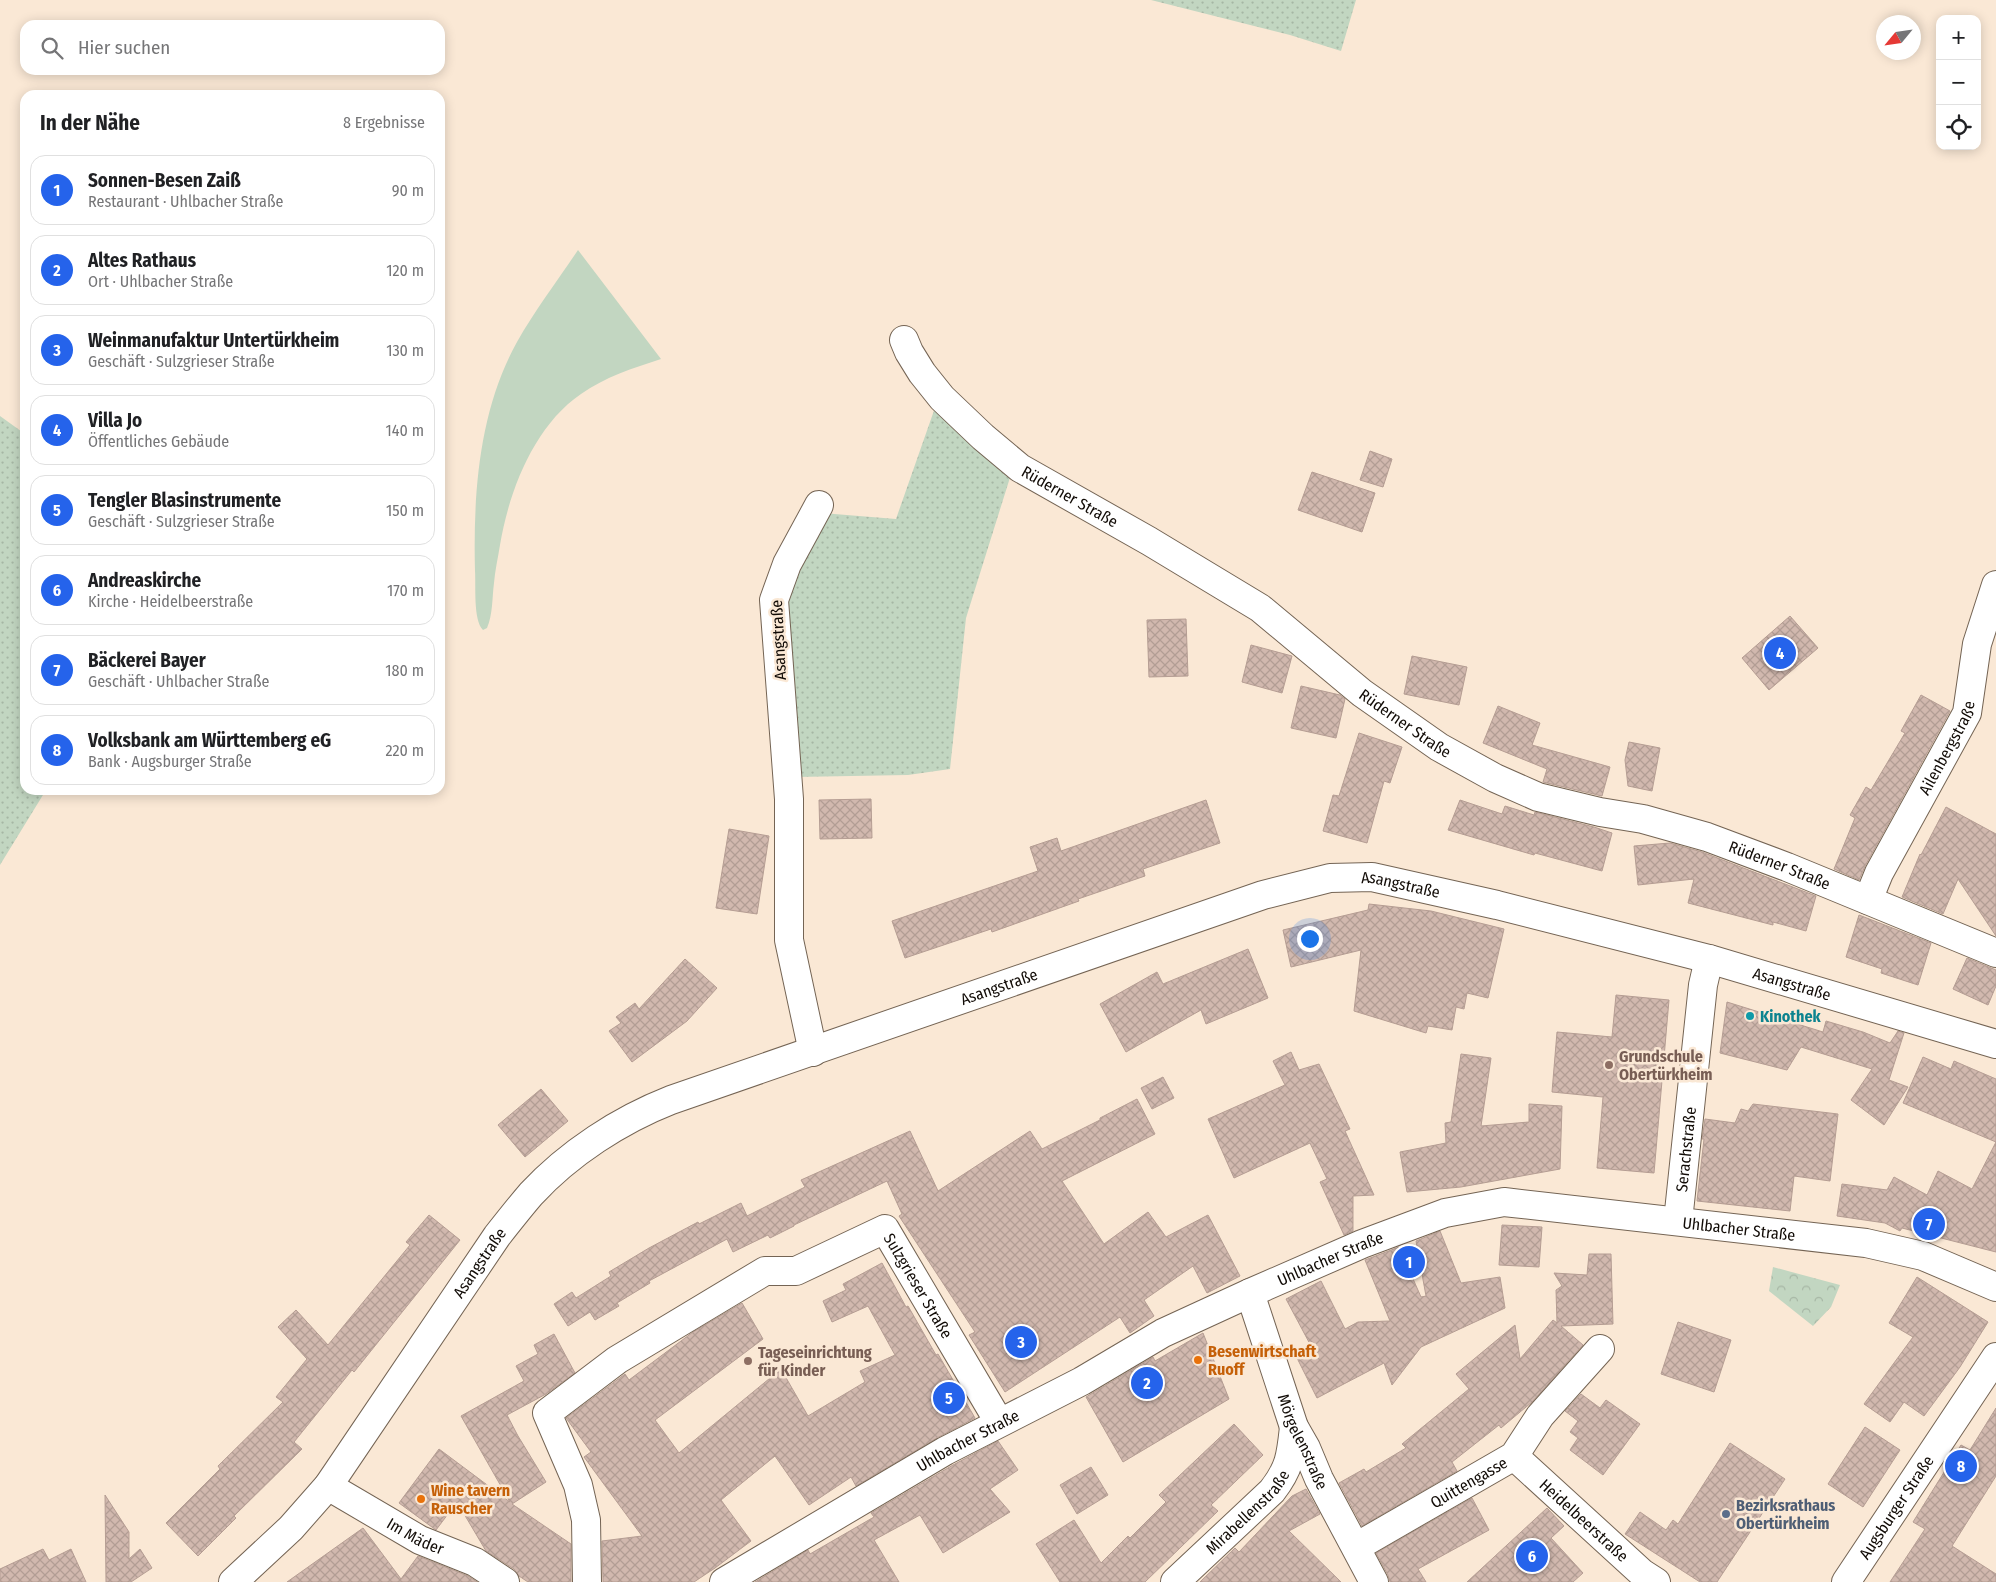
<!DOCTYPE html>
<html lang="de">
<meta charset="utf-8">
<style>
body{margin:0;font-family:"Fira Sans Condensed",sans-serif;background:#f2f2f2;color:#202124}
.controls{position:absolute;right:15px;top:15px;display:grid;overflow:hidden;border-radius:10px;box-shadow:0 2px 12px #0003}
.controls button{width:45px;height:45px;display:grid;place-items:center;padding:0;border:0;border-bottom:1px solid #e0e0e0;background:#fff;color:#202124;font:25px sans-serif}
.compass{position:absolute;left:1876px;top:15px;width:45px;height:45px;border-radius:50%;background:#fff;box-shadow:0 2px 12px #0003;rotate:241deg}
.you{position:absolute;left:1309px;top:938px;width:18px;height:18px;margin:-12px;border:4px solid #fff;border-radius:50%;background:#1a73e8;box-shadow:0 0 0 8px #1a73e833}
.badge{display:grid;place-items:center;width:32px;height:32px;border-radius:50%;background:#2563eb;color:#fff;font-size:16px;font-weight:700}
.pin{position:absolute;translate:-50% -50%;border:2px solid #fff;box-shadow:0 1px 5px #0006}
.list{margin:0;padding:0;list-style:none}
h2{display:flex;justify-content:space-between;align-items:center;height:65px;margin:0;padding:0 20px;font-size:21px}
h2 small{font-size:16px;font-weight:400;color:#757577}
.list li{display:grid;grid-template-columns:32px 1fr auto;gap:15px;align-items:center;box-sizing:border-box;height:70px;margin:0 10px 10px;padding:0 10px;border:1px solid #e0e0e0;border-radius:15px}
.list b{display:block;font-size:19px;white-space:nowrap}
.list p{margin:0;font-size:16px;white-space:nowrap;color:#757577}
.list em{font-size:16px;font-style:normal;color:#757577}
.icon{flex:none;width:28px;height:28px;fill:none;stroke:currentColor;stroke-width:2;stroke-linecap:round;stroke-linejoin:round}
.map{position:relative;flex:none;width:1996px;height:1582px;overflow:hidden}
.search{position:absolute;background:#fff;box-shadow:0 2px 12px #0003;left:20px;top:20px;width:425px;height:55px;display:flex;align-items:center;gap:12px;box-sizing:border-box;padding:0 18px;border-radius:15px;color:#757577;font-size:19px}
.panel{position:absolute;background:#fff;box-shadow:0 2px 12px #0003;left:20px;top:90px;width:425px;height:705px;border-radius:15px}
.map>svg:first-child{display:block}
.grass{fill:#c2d6c1}
.park{fill:url(#park-crowns)}
.garden{fill:url(#garden-dots)}
.building{fill:url(#building-cross-hatch);stroke:#b59d93}
.lines{fill:none;stroke-linecap:round;stroke-linejoin:round}
.minor-casing{stroke:#746454;stroke-width:30}
.minor{stroke:#fff;stroke-width:28}
.culture-dot{fill:#0f9aa8;stroke:#fae8d5;stroke-width:2}
.education-dot{fill:#8d6e63;stroke:#fae8d5;stroke-width:2}
.food-dot{fill:#e8710a;stroke:#fae8d5;stroke-width:2}
.service-dot{fill:#5c6f8a;stroke:#fae8d5;stroke-width:2}
.labels{text-anchor:middle;stroke-width:5;stroke-linejoin:round;paint-order:stroke}
.street-label{font-size:16px;fill:#110b06;stroke:#fae8d5}
.culture-label{font-size:16px;font-weight:bold;fill:#0d838f;stroke:#fae8d5;text-anchor:start}
.education-label{font-size:16px;font-weight:bold;fill:#785e54;stroke:#fae8d5;text-anchor:start}
.food-label{font-size:16px;font-weight:bold;fill:#c56008;stroke:#fae8d5;text-anchor:start}
.service-label{font-size:16px;font-weight:bold;fill:#4e5e75;stroke:#fae8d5;text-anchor:start}
</style>
<div class="map">
<svg width="1996" height="1582" viewBox="0 0 1996 1582">
<defs>
<pattern id="park-crowns" width="20" height="18" patternUnits="userSpaceOnUse" patternTransform="scale(1.25)"><rect width="20" height="18" fill="#c2d6c1"/><path d="M2 6a3 3 0 1 1 6 0M12 15a3 3 0 1 1 6 0" fill="none" stroke="#a6b6a4"/></pattern>
<pattern id="garden-dots" width="8" height="8" patternUnits="userSpaceOnUse" patternTransform="scale(1.25)"><rect width="8" height="8" fill="#c2d6c1"/><path d="M2 2h.1M6 6h.1" fill="none" stroke="#a6b6a4" stroke-width="1.8" stroke-linecap="round"/></pattern>
<pattern id="building-cross-hatch" width="8" height="8" patternUnits="userSpaceOnUse" patternTransform="scale(1.25)"><rect width="8" height="8" fill="#d1b8ae"/><path d="M0 0l8 8M0 8l8-8" fill="none" stroke="#b29d94"/></pattern>
</defs>
<rect width="100%" height="100%" fill="#fae8d5"/>
<path class="grass" d="M 578,250 L 661,359 C 633,368 605,377 581,394 C 534,426 509,491 500,545 C 498,558 495,570 494,583 C 492,598 493,614 487,628 L 483,630 C 473,620 476,585 475,571 C 473,494 479,410 517,342 C 535,310 558,280 578,250 Z"/>
<path class="park" d="M 1773,1267 L 1840,1285 L 1831,1307 L 1813,1326 L 1769,1291 Z"/>
<g class="garden">
<path d="M 1151,0 L 1356,0 L 1341,51 L 1290,35 Z"/>
<path d="M 937,402 L 1013,468 L 966,618 L 950,769 L 908,775 L 795,777 L 781,602 L 822,513 L 896,519 Z"/>
<path d="M 0,416 L 25,434 L 25,790 L 46,790 L 0,865 Z"/>
</g>
<g class="building">
<path d="M 1370,451 L 1392,459 L 1383,487 L 1360,480 Z"/>
<path d="M 1312,472 L 1375,493 L 1362,532 L 1298,510 Z"/>
<path d="M 1790,616 L 1818,648 L 1769,690 L 1742,658 Z"/>
<path d="M 1186,619 L 1188,676 L 1149,677 L 1147,620 Z"/>
<path d="M 1251,645 L 1292,656 L 1282,693 L 1242,682 Z"/>
<path d="M 1412,656 L 1467,667 L 1459,705 L 1404,694 Z"/>
<path d="M 1301,686 L 1340,695 L 1345,699 L 1336,738 L 1291,728 Z"/>
<path d="M 1921,695 L 1950,711 L 1865,866 L 1859,880 L 1834,869 L 1855,818 L 1850,815 L 1866,787 L 1871,790 L 1905,733 L 1901,731 Z"/>
<path d="M 1498,706 L 1540,723 L 1532,745 L 1610,767 L 1602,796 L 1543,782 L 1547,769 L 1483,743 Z"/>
<path d="M 1359,733 L 1402,747 L 1390,783 L 1384,781 L 1367,843 L 1323,831 L 1333,795 L 1339,796 Z"/>
<path d="M 1629,742 L 1660,748 L 1652,791 L 1628,786 L 1625,760 Z"/>
<path d="M 871,799 L 872,838 L 820,839 L 819,800 Z"/>
<path d="M 1206,800 L 1220,843 L 1143,869 L 1145,876 L 1078,899 L 1079,901 L 992,932 L 991,929 L 905,958 L 892,921 L 1038,871 L 1030,847 L 1057,838 L 1061,851 Z"/>
<path d="M 1460,800 L 1502,814 L 1505,806 L 1534,815 L 1535,812 L 1594,827 L 1612,833 L 1602,871 L 1535,853 L 1534,855 L 1448,830 Z"/>
<path d="M 1946,807 L 1996,834 L 1996,936 L 1958,879 L 1943,914 L 1902,897 L 1920,854 L 1921,855 Z"/>
<path d="M 729,829 L 769,836 L 757,914 L 716,908 Z"/>
<path d="M 1670,843 L 1702,852 L 1816,896 L 1806,931 L 1773,922 L 1773,925 L 1688,903 L 1694,879 L 1638,885 L 1634,846 Z"/>
<path d="M 1369,904 L 1431,911 L 1504,929 L 1488,998 L 1467,993 L 1464,1009 L 1456,1007 L 1452,1030 L 1428,1026 L 1426,1033 L 1354,1011 L 1361,950 L 1291,967 L 1283,930 L 1368,910 Z"/>
<path d="M 1859,915 L 1931,943 L 1918,985 L 1881,973 L 1882,969 L 1846,957 Z"/>
<path d="M 1248,949 L 1268,998 L 1206,1024 L 1201,1010 L 1126,1052 L 1100,1004 L 1157,972 L 1163,984 Z"/>
<path d="M 1967,958 L 1996,970 L 1996,986 L 1988,1005 L 1953,989 Z"/>
<path d="M 685,959 L 717,988 L 687,1021 L 632,1062 L 609,1031 L 621,1023 L 616,1017 L 635,1003 L 639,1009 Z"/>
<path d="M 1616,995 L 1669,1000 L 1654,1173 L 1597,1168 L 1603,1097 L 1552,1092 L 1557,1032 L 1612,1037 Z"/>
<path d="M 1727,1002 L 1823,1032 L 1826,1021 L 1863,1032 L 1890,1043 L 1898,1031 L 1904,1033 L 1889,1080 L 1908,1087 L 1884,1125 L 1851,1100 L 1872,1069 L 1801,1047 L 1787,1070 L 1720,1053 Z"/>
<path d="M 1291,1052 L 1299,1070 L 1319,1064 L 1350,1129 L 1345,1131 L 1374,1195 L 1353,1196 L 1353,1231 L 1344,1235 L 1320,1182 L 1327,1179 L 1310,1143 L 1234,1178 L 1208,1119 L 1285,1085 L 1273,1061 Z"/>
<path d="M 1461,1054 L 1491,1058 L 1481,1126 L 1529,1122 L 1529,1104 L 1562,1106 L 1560,1169 L 1461,1187 L 1407,1192 L 1400,1152 L 1446,1143 L 1445,1123 L 1451,1122 Z"/>
<path d="M 1923,1057 L 1951,1069 L 1954,1061 L 1996,1079 L 1996,1252 L 1902,1228 L 1900,1231 L 1885,1223 L 1837,1216 L 1842,1184 L 1887,1190 L 1894,1177 L 1927,1195 L 1938,1171 L 1972,1189 L 1996,1142 L 1903,1103 Z"/>
<path d="M 1163,1077 L 1174,1098 L 1152,1109 L 1141,1088 Z"/>
<path d="M 541,1089 L 568,1121 L 525,1157 L 498,1125 Z"/>
<path d="M 1137,1099 L 1155,1134 L 1062,1181 L 1104,1244 L 1148,1212 L 1166,1237 L 1208,1215 L 1240,1276 L 1207,1293 L 1193,1266 L 1144,1300 L 1154,1316 L 1130,1333 L 1120,1317 L 1005,1392 L 969,1335 L 975,1332 L 899,1216 L 902,1214 L 887,1181 L 794,1225 L 794,1226 L 770,1238 L 768,1235 L 733,1252 L 727,1239 L 649,1281 L 650,1283 L 617,1303 L 619,1306 L 595,1320 L 590,1312 L 568,1326 L 554,1304 L 572,1292 L 576,1298 L 611,1276 L 609,1272 L 649,1248 L 698,1222 L 699,1224 L 741,1203 L 747,1216 L 805,1187 L 801,1180 L 910,1131 L 938,1191 L 1030,1131 L 1042,1149 L 1100,1120 L 1100,1118 Z"/>
<path d="M 1753,1104 L 1838,1114 L 1830,1181 L 1794,1176 L 1790,1211 L 1697,1201 L 1704,1139 L 1702,1139 L 1705,1119 L 1735,1123 L 1741,1109 L 1748,1111 Z"/>
<path d="M 429,1215 L 460,1240 L 354,1372 L 352,1370 L 294,1442 L 302,1449 L 234,1516 L 236,1518 L 198,1556 L 166,1523 L 220,1469 L 218,1466 L 283,1402 L 276,1397 L 307,1359 L 278,1327 L 296,1310 L 328,1345 L 410,1245 L 406,1242 Z"/>
<path d="M 1502,1225 L 1542,1227 L 1539,1267 L 1499,1265 Z"/>
<path d="M 1440,1231 L 1461,1283 L 1500,1277 L 1505,1308 L 1421,1347 L 1392,1385 L 1384,1363 L 1317,1398 L 1295,1354 L 1311,1346 L 1286,1299 L 1321,1281 L 1345,1329 L 1358,1322 L 1390,1321 L 1365,1260 L 1399,1247 L 1421,1297 L 1426,1296 L 1416,1241 Z"/>
<path d="M 1589,1254 L 1611,1254 L 1613,1324 L 1561,1326 L 1583,1345 L 1532,1402 L 1501,1428 L 1499,1425 L 1452,1462 L 1457,1471 L 1362,1526 L 1339,1483 L 1364,1469 L 1366,1472 L 1406,1448 L 1402,1444 L 1469,1389 L 1456,1374 L 1515,1325 L 1520,1359 L 1553,1320 L 1557,1323 L 1556,1290 L 1562,1286 L 1554,1273 L 1587,1275 Z"/>
<path d="M 882,1263 L 906,1307 L 908,1306 L 936,1355 L 938,1354 L 975,1418 L 937,1438 L 856,1486 L 851,1477 L 809,1505 L 775,1456 L 721,1500 L 751,1541 L 715,1568 L 694,1582 L 603,1582 L 602,1541 L 642,1536 L 584,1457 L 591,1452 L 566,1418 L 625,1374 L 629,1380 L 693,1332 L 742,1303 L 763,1339 L 655,1420 L 679,1453 L 781,1369 L 808,1416 L 865,1382 L 860,1371 L 895,1355 L 868,1306 L 832,1322 L 823,1301 L 846,1290 L 843,1284 Z"/>
<path d="M 1917,1277 L 1988,1322 L 1960,1367 L 1924,1416 L 1904,1402 L 1890,1422 L 1864,1404 L 1913,1337 L 1889,1323 Z"/>
<path d="M 1678,1322 L 1731,1340 L 1714,1392 L 1661,1374 Z"/>
<path d="M 1203,1333 L 1229,1399 L 1123,1462 L 1086,1397 L 1153,1357 L 1155,1361 Z"/>
<path d="M 554,1334 L 575,1373 L 546,1394 L 507,1415 L 518,1436 L 546,1482 L 512,1504 L 571,1544 L 571,1582 L 528,1582 L 519,1576 L 514,1569 L 486,1551 L 457,1502 L 436,1530 L 399,1503 L 439,1449 L 510,1502 L 461,1416 L 524,1381 L 516,1366 L 538,1354 L 534,1345 Z"/>
<path d="M 1581,1394 L 1600,1408 L 1606,1400 L 1640,1424 L 1603,1475 L 1570,1450 L 1578,1438 L 1570,1432 L 1578,1421 L 1565,1411 Z"/>
<path d="M 1996,1408 L 1996,1476 L 1952,1546 L 1996,1574 L 1996,1582 L 1890,1582 L 1925,1529 L 1913,1522 L 1961,1445 L 1970,1450 Z"/>
<path d="M 1234,1424 L 1263,1455 L 1211,1505 L 1218,1511 L 1145,1582 L 1060,1582 L 1036,1544 L 1074,1520 L 1101,1563 L 1128,1536 L 1130,1538 L 1166,1502 L 1159,1495 Z"/>
<path d="M 1865,1427 L 1900,1450 L 1863,1507 L 1828,1484 Z"/>
<path d="M 998,1441 L 1018,1470 L 990,1489 L 1010,1512 L 943,1553 L 920,1515 L 874,1540 L 899,1582 L 755,1582 L 808,1550 L 810,1554 L 874,1517 L 871,1513 L 953,1465 Z"/>
<path d="M 1730,1443 L 1785,1479 L 1717,1582 L 1700,1582 L 1625,1534 L 1640,1512 L 1666,1530 L 1673,1520 L 1678,1524 Z"/>
<path d="M 1091,1467 L 1108,1495 L 1077,1514 L 1060,1485 Z"/>
<path d="M 1306,1489 L 1320,1514 L 1289,1531 L 1341,1582 L 1200,1582 L 1235,1548 L 1239,1552 L 1292,1496 Z"/>
<path d="M 105,1495 L 129,1532 L 129,1559 L 140,1549 L 152,1568 L 131,1582 L 106,1582 Z"/>
<path d="M 1472,1498 L 1489,1530 L 1418,1569 L 1426,1582 L 1390,1582 L 1388,1575 L 1376,1553 Z"/>
<path d="M 1547,1508 L 1564,1526 L 1551,1538 L 1583,1573 L 1573,1582 L 1467,1582 Z"/>
<path d="M 363,1528 L 401,1579 L 418,1556 L 468,1576 L 477,1582 L 287,1582 Z"/>
<path d="M 43,1549 L 49,1560 L 71,1549 L 86,1582 L 0,1582 L 0,1569 Z"/>
</g>
<g class="lines">
<defs>
<g id="minor">
<path id="s1" d="M 904,340 L 909,352 L 922,373 L 942,398 L 983,437 L 1020,468 L 1149,541 L 1260,608 L 1362,693 L 1439,747 L 1495,778 L 1538,797 L 1600,812 L 1643,819 L 1707,837 L 1787,867 L 1996,953"/>
<path id="s2" d="M 1868,900 L 1879,873 L 1967,713 L 1977,644 L 1996,585"/>
<path d="M 813,1052 L 789,940 L 789,799 L 774,600 L 787,564 L 819,505"/>
<path id="s3" d="M 1678,1221 L 1703,985 L 1709,959"/>
<path id="s4" d="M 1250,1293 L 1294,1427 L 1306,1448 L 1319,1479 L 1374,1582"/>
<path id="s5" d="M 1514,1456 L 1642,1573 L 1656,1582"/>
<path id="s6" d="M 328,1486 L 420,1540 L 475,1562 L 505,1582"/>
<path id="s7" d="M 1356,1547 L 1514,1456 L 1540,1416 L 1600,1349"/>
<path id="s8" d="M 233,1582 L 291,1528 L 328,1486 L 497,1236 C 508,1222 519,1208 531,1194 C 569,1153 620,1120 671,1100 L 1263,895 L 1330,878 L 1372,877 L 1497,905 L 1709,959 L 1996,1044"/>
<path id="s9" d="M 587,1582 L 586,1520 L 578,1485 L 547,1413 L 617,1360 L 765,1271 L 796,1271 L 885,1229 L 999,1422"/>
<path id="s10" d="M 724,1582 L 945,1451 L 1082,1381 L 1163,1333 L 1250,1293 L 1362,1244 L 1445,1213 L 1504,1202 L 1866,1243 L 1923,1256 L 1996,1287"/>
<path id="s11" d="M 1175,1582 L 1272,1491 C 1290,1468 1291,1455 1294,1427"/>
<path id="s12" d="M 1846,1582 L 1996,1357"/>
</g>
</defs>
<use href="#minor" class="minor-casing"/>
<use href="#minor" class="minor"/>
</g>
<circle class="culture-dot" cx="1750" cy="1016" r="5"/>
<g class="education-dot">
<circle cx="1609" cy="1065" r="5"/>
<circle cx="748" cy="1361" r="5"/>
</g>
<g class="food-dot">
<circle cx="1198" cy="1360" r="5"/>
<circle cx="421" cy="1499" r="5"/>
</g>
<circle class="service-dot" cx="1726" cy="1514" r="5"/>
<g class="labels">
<g class="street-label">
<text dy="6" stroke="none"><textPath href="#s1" startOffset="232">Rüderner Straße</textPath></text>
<text transform="translate(778 640) rotate(-93)" y="6">Asangstraße</text>
<text dy="6" stroke="none"><textPath href="#s1" startOffset="638">Rüderner Straße</textPath></text>
<text dy="6" stroke="none"><textPath href="#s2" startOffset="172">Ailenbergstraße</textPath></text>
<text dy="6" stroke="none"><textPath href="#s1" startOffset="1042">Rüderner Straße</textPath></text>
<text dy="6" stroke="none"><textPath href="#s8" startOffset="1428">Asangstraße</textPath></text>
<text dy="6" stroke="none"><textPath href="#s8" startOffset="1832">Asangstraße</textPath></text>
<text dy="6" stroke="none"><textPath href="#s8" startOffset="1008">Asangstraße</textPath></text>
<text dy="6" stroke="none"><textPath href="#s3" startOffset="72">Serachstraße</textPath></text>
<text dy="6" stroke="none"><textPath href="#s10" startOffset="1108">Uhlbacher Straße</textPath></text>
<text dy="6" stroke="none"><textPath href="#s10" startOffset="688">Uhlbacher Straße</textPath></text>
<text dy="6" stroke="none"><textPath href="#s8" startOffset="405">Asangstraße</textPath></text>
<text dy="6" stroke="none"><textPath href="#s9" startOffset="632">Sulzgrieser Straße</textPath></text>
<text dy="6" stroke="none"><textPath href="#s10" startOffset="282">Uhlbacher Straße</textPath></text>
<text dy="6" stroke="none"><textPath href="#s4" startOffset="158">Mörgelenstraße</textPath></text>
<text dy="6" stroke="none"><textPath href="#s7" startOffset="130">Quittengasse</textPath></text>
<text dy="6" stroke="none"><textPath href="#s12" startOffset="90">Augsburger Straße</textPath></text>
<text dy="6" stroke="none"><textPath href="#s11" startOffset="101">Mirabellenstraße</textPath></text>
<text dy="6" stroke="none"><textPath href="#s5" startOffset="95">Heidelbeerstraße</textPath></text>
<text dy="6" stroke="none"><textPath href="#s6" startOffset="101">Im Mäder</textPath></text>
</g>
<g class="culture-label">
<text x="1760" y="1022">Kinothek</text>
</g>
<g class="education-label">
<text x="1619" y="1062">Grundschule<tspan x="1619" dy="18">Obertürkheim</tspan></text>
<text x="758" y="1358">Tageseinrichtung<tspan x="758" dy="18">für Kinder</tspan></text>
</g>
<g class="food-label">
<text x="1208" y="1357">Besenwirtschaft<tspan x="1208" dy="18">Ruoff</tspan></text>
<text x="431" y="1496">Wine tavern<tspan x="431" dy="18">Rauscher</tspan></text>
</g>
<g class="service-label">
<text x="1736" y="1511">Bezirksrathaus<tspan x="1736" dy="18">Obertürkheim</tspan></text>
</g>
</g>
</svg>
<div class="controls">
<button>+</button>
<button>−</button>
<button><svg class="icon" aria-label="locate" viewBox="0 0 24 24"><circle cx="12" cy="12" r="6"/><path d="M12 2v4M12 18v4M2 12h4M18 12h4"/></svg></button>
</div>
<svg class="compass" viewBox="-18 -18 36 36"><path d="M0-13l5 13h-10z" fill="#e53935"/><path d="M0 13l5-13h-10z" fill="#757577"/></svg>
<div class="you"></div>
<div class="pin badge" style="left:1409px;top:1262px">1</div>
<div class="pin badge" style="left:1147px;top:1383px">2</div>
<div class="pin badge" style="left:1021px;top:1342px">3</div>
<div class="pin badge" style="left:1780px;top:653px">4</div>
<div class="pin badge" style="left:949px;top:1398px">5</div>
<div class="pin badge" style="left:1532px;top:1556px">6</div>
<div class="pin badge" style="left:1929px;top:1224px">7</div>
<div class="pin badge" style="left:1961px;top:1466px">8</div>
<div class="search"><svg class="icon" aria-label="search" viewBox="0 0 24 24"><circle cx="10" cy="10" r="6"/><path d="M15 15l6 6"/></svg>Hier suchen</div>
<section class="panel">
<h2>In der Nähe<small>8 Ergebnisse</small></h2>
<ul class="list">
<li><span class="badge">1</span><div><b>Sonnen-Besen Zaiß</b><p>Restaurant · Uhlbacher Straße</p></div><em>90 m</em></li>
<li><span class="badge">2</span><div><b>Altes Rathaus</b><p>Ort · Uhlbacher Straße</p></div><em>120 m</em></li>
<li><span class="badge">3</span><div><b>Weinmanufaktur Untertürkheim</b><p>Geschäft · Sulzgrieser Straße</p></div><em>130 m</em></li>
<li><span class="badge">4</span><div><b>Villa Jo</b><p>Öffentliches Gebäude</p></div><em>140 m</em></li>
<li><span class="badge">5</span><div><b>Tengler Blasinstrumente</b><p>Geschäft · Sulzgrieser Straße</p></div><em>150 m</em></li>
<li><span class="badge">6</span><div><b>Andreaskirche</b><p>Kirche · Heidelbeerstraße</p></div><em>170 m</em></li>
<li><span class="badge">7</span><div><b>Bäckerei Bayer</b><p>Geschäft · Uhlbacher Straße</p></div><em>180 m</em></li>
<li><span class="badge">8</span><div><b>Volksbank am Württemberg eG</b><p>Bank · Augsburger Straße</p></div><em>220 m</em></li>
</ul>
</section>
</div>
